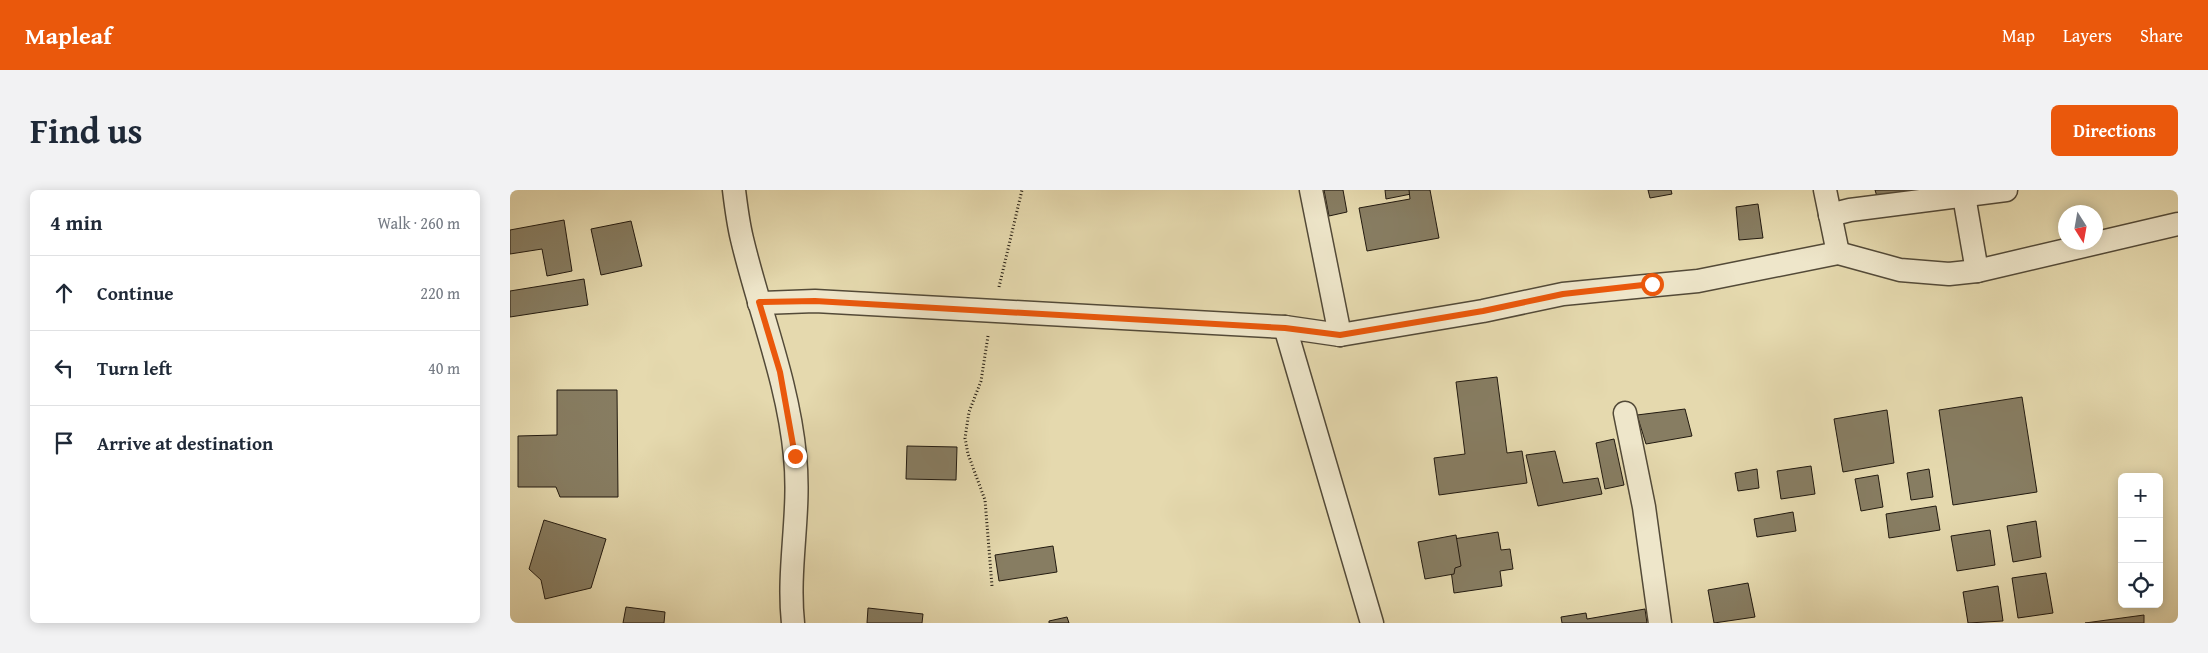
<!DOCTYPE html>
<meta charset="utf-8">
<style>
body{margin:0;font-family:"Gentium Book Plus",serif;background:#f2f2f3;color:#1f2937}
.controls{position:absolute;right:15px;bottom:15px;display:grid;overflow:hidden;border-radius:8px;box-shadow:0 2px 12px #0003}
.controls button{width:45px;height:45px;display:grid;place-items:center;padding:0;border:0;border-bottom:1px solid #e0e1e3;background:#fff;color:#1f2937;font:25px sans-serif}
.compass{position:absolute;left:1548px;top:15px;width:45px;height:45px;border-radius:50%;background:#fff;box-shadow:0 2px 12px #0003;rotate:169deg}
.stop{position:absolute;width:15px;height:15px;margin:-11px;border:4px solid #ea580c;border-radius:50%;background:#fff}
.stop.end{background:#ea580c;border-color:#fff;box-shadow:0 1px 5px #0008}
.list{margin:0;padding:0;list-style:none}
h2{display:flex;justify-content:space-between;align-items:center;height:65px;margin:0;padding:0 20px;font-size:21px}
h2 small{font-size:16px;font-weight:400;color:#747a83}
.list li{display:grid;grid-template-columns:32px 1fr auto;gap:15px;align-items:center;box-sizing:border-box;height:75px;padding:0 20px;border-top:1px solid #e0e1e3}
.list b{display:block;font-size:19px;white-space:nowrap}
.list em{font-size:16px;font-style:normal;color:#747a83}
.icon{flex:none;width:28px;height:28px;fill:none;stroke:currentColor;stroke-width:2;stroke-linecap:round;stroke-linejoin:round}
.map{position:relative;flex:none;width:1668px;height:433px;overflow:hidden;border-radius:8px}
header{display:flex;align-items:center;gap:30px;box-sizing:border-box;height:70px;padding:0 25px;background:#ea580c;color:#fff}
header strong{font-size:24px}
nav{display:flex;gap:28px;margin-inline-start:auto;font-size:18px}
.intro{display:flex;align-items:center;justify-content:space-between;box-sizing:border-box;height:120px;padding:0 30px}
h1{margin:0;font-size:35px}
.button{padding:12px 22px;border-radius:8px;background:#ea580c;color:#fff;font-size:18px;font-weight:700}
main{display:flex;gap:30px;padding:0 30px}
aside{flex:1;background:#fff;border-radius:8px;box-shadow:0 2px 12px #0003}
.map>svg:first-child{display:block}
.building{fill:#877d62;stroke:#221a10}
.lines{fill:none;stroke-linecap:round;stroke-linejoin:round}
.street-casing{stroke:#534a38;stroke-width:25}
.path{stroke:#221a10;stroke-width:3;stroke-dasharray:1 2.5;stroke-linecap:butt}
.street{stroke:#eee6ca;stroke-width:22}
.route{stroke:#ea580c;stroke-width:6}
</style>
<header>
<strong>Mapleaf</strong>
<nav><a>Map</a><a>Layers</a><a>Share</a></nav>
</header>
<div class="intro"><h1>Find us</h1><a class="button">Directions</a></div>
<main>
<aside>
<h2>4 min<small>Walk · 260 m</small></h2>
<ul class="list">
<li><svg class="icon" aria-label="ahead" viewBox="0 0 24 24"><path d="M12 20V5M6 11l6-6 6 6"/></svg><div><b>Continue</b></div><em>220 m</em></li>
<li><svg class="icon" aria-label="left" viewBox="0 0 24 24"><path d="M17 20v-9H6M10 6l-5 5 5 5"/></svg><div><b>Turn left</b></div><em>40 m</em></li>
<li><svg class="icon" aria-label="arrive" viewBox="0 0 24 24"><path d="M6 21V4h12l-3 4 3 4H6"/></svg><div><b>Arrive at destination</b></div></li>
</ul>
</aside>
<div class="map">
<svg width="1668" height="433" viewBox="0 0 1668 433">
<rect width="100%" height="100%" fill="#e5d9ae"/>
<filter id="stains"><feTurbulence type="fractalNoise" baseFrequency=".004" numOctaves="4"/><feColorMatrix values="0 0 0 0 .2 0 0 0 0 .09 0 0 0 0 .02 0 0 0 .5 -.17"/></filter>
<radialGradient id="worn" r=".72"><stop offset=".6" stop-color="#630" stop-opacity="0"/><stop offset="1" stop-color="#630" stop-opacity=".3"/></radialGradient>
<g class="building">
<path d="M 814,0 L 833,0 L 837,22 L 819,26 Z"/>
<path d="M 875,0 L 900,0 L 901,4 L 876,9 Z"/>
<path d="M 899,0 L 920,0 L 929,48 L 857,61 L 849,18 L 900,9 Z"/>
<path d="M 1138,0 L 1161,0 L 1162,4 L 1140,8 Z"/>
<path d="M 1365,0 L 1424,0 L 1369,13 Z"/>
<path d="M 1248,14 L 1253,48 L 1229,50 L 1226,17 Z"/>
<path d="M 54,30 L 62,81 L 37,86 L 32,59 L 0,64 L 0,40 Z"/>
<path d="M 121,31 L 132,76 L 91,85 L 81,39 Z"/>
<path d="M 74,89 L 78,115 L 0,127 L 0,101 Z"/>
<path d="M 987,187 L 997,263 L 1012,261 L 1017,293 L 929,305 L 924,268 L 955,264 L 946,192 Z"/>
<path d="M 47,200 L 107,200 L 108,307 L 50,307 L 46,297 L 8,297 L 8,246 L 47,245 Z"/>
<path d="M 1512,207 L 1527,302 L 1443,315 L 1429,220 Z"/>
<path d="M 1175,219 L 1182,246 L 1136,254 L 1127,225 Z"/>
<path d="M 1377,220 L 1384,273 L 1333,282 L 1324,229 Z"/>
<path d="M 1104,249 L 1114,295 L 1095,299 L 1086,253 Z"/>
<path d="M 397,256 L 447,257 L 446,290 L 396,289 Z"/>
<path d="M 1045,261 L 1053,293 L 1088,288 L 1092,304 L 1028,316 L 1016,265 Z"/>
<path d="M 1301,276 L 1305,304 L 1271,309 L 1267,281 Z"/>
<path d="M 1247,279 L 1249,298 L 1228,301 L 1225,283 Z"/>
<path d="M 1419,279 L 1423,307 L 1401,310 L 1397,283 Z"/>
<path d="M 1368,285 L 1373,317 L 1351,321 L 1345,289 Z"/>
<path d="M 1426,316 L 1430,340 L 1379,348 L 1376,324 Z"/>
<path d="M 1283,322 L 1286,341 L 1247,347 L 1244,329 Z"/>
<path d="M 34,330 L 96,349 L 81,398 L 35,409 L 31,390 L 19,379 Z"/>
<path d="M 1526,331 L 1531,367 L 1503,372 L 1497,336 Z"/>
<path d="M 1480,340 L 1485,375 L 1447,381 L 1441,346 Z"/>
<path d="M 988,342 L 991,360 L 1000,359 L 1003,379 L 990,381 L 992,396 L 944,403 L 937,350 Z"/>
<path d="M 946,345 L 951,376 L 945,378 L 944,384 L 915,389 L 908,352 Z"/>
<path d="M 543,356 L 547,382 L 489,391 L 485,365 Z"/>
<path d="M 1536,383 L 1543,423 L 1508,428 L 1502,388 Z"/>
<path d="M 1238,393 L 1245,427 L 1204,433 L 1198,400 Z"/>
<path d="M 1488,396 L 1493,431 L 1458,433 L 1453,402 Z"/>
<path d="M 116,417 L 155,422 L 154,433 L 113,433 Z"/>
<path d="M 358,418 L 413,424 L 412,433 L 357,433 Z"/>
<path d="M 1135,419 L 1137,433 L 1052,433 L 1051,427 L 1076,423 L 1077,429 Z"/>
<path d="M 1634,425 L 1634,433 L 1575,433 Z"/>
<path d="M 557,427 L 559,433 L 539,433 L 539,431 Z"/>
</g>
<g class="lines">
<defs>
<g id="street">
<path d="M 224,0 C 226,16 228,33 232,49 C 249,121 278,191 285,266 C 291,322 277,378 283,433"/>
<path d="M 801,0 L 830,145"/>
<path d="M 1315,0 L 1328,63"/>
<path d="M 1454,6 L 1467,81"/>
<path d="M 1320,25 L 1340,20 L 1496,0"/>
<path d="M 249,113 L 305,111 L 775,137 L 830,145 L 973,121 L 1053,104 L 1188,91 L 1328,63 L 1390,80 L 1439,84 L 1467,81 L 1668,34"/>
<path d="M 775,137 L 862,433"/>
<path d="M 1115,223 L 1134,317 L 1150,433"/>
</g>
</defs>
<use href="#street" class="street-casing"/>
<g class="path">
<path d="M 489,97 L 512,0"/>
<path d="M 478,146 L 471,191 L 459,222 L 455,248 L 458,264 L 475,310 L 482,396"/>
</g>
<use href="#street" class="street"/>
</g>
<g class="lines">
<path class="route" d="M 285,266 L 270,182 L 249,112 L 305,111 L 775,138 L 830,145 L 973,121 L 1053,104 L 1142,94"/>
</g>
<rect width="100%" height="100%" filter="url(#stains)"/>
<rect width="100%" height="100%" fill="url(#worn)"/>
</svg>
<div class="controls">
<button>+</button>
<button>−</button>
<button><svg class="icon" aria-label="locate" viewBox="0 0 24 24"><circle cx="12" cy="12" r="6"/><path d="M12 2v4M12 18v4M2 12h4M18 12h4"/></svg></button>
</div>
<svg class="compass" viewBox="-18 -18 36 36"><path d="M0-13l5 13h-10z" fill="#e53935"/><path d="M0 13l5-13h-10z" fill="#747a83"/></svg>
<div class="stop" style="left:1142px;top:94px"></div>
<div class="stop end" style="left:285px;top:266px"></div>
</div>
</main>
